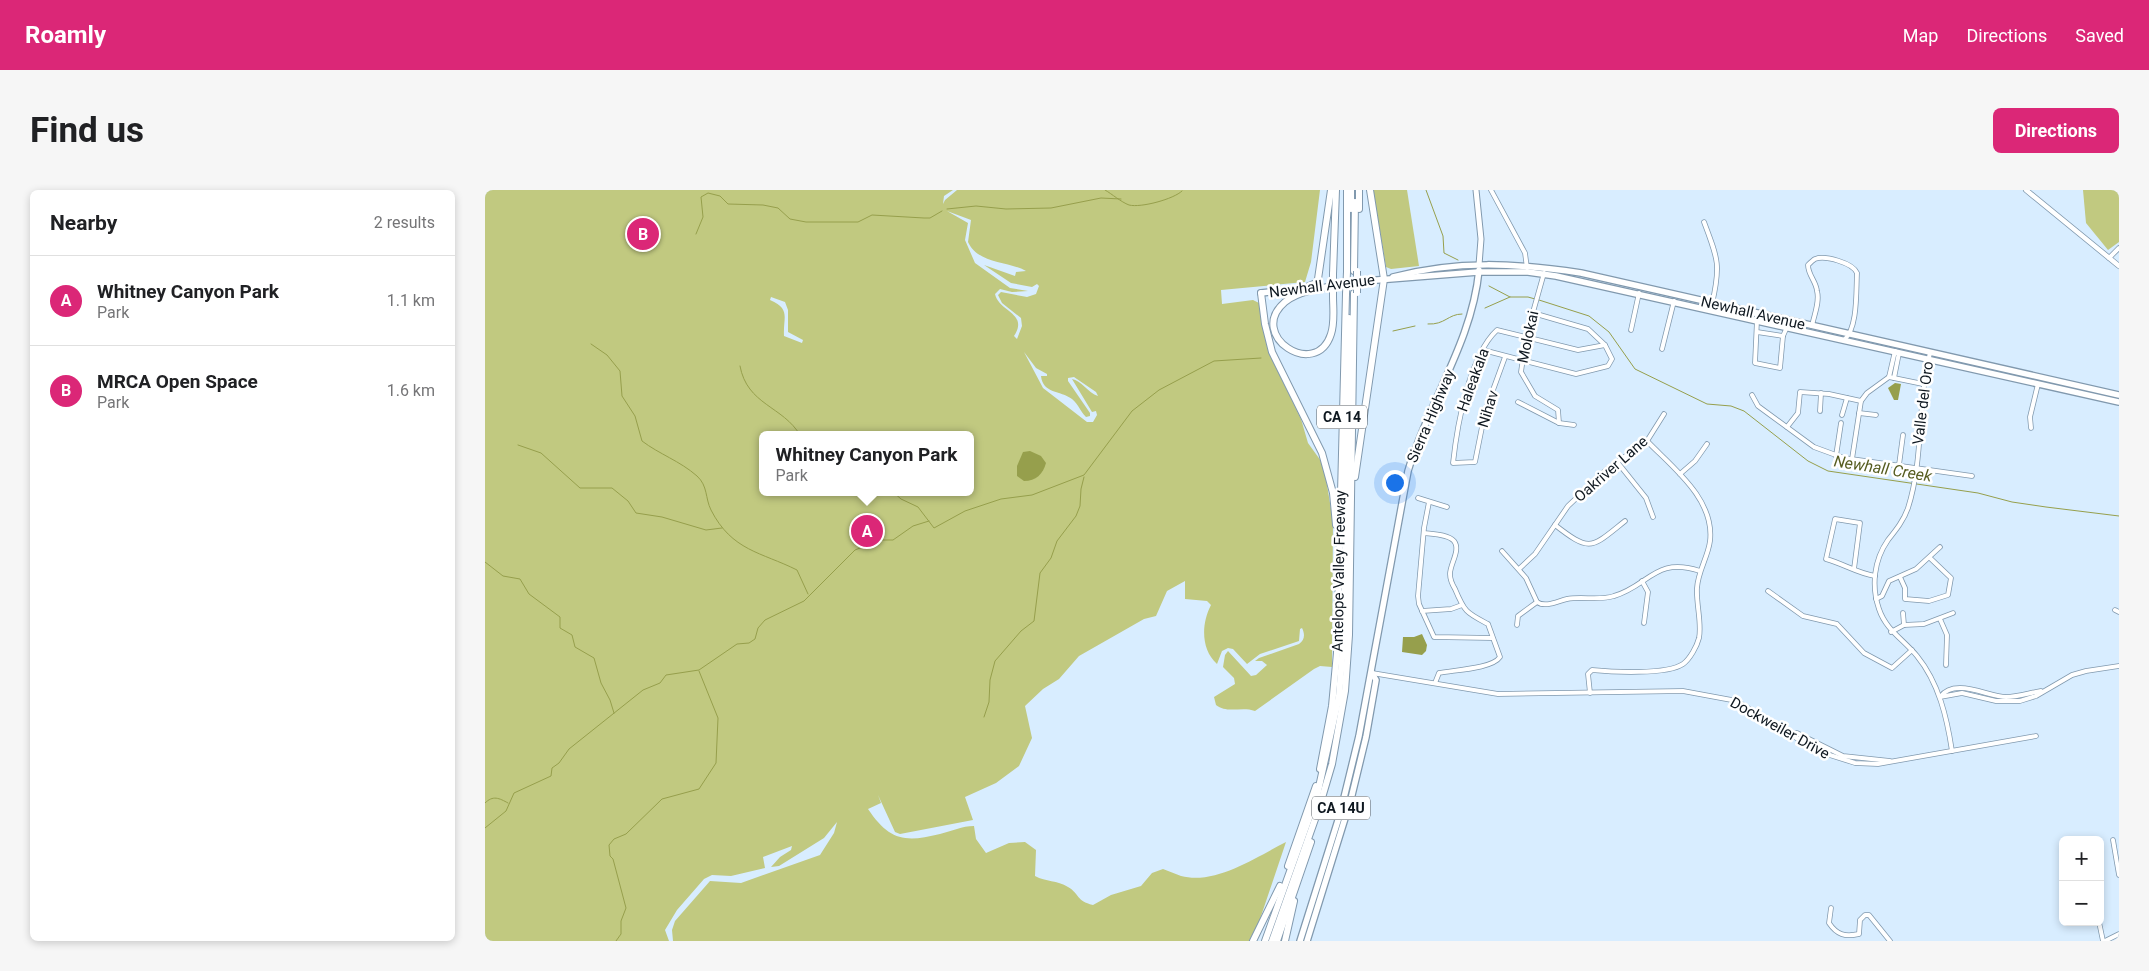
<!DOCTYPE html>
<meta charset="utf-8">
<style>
body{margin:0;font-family:Roboto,sans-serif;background:#f6f6f6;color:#202124}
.controls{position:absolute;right:15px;bottom:15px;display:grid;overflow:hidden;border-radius:8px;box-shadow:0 2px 8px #0003}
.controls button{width:45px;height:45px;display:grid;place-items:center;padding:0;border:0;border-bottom:1px solid #e0e0e0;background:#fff;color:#202124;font:25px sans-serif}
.you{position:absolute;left:909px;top:292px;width:18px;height:18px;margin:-12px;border:4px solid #fff;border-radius:50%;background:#1a73e8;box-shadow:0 0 0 8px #1a73e833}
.badge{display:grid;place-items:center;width:32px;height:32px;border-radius:50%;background:#db2777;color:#fff;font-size:16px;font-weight:700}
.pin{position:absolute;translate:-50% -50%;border:2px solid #fff;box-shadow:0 1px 5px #0006}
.popup{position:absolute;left:274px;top:241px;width:215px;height:65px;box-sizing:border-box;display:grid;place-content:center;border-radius:8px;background:#fff;filter:drop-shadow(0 1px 4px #0005);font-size:16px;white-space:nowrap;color:#757577}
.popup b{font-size:19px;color:#202124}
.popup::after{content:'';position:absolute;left:50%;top:100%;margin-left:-10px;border:10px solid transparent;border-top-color:#fff}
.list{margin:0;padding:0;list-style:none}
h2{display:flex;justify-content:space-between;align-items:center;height:65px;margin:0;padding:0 20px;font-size:21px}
h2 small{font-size:16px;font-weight:400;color:#757577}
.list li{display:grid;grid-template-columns:32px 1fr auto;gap:15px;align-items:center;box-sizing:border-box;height:90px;padding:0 20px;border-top:1px solid #e0e0e0}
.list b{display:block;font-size:19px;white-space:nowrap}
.list p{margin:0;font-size:16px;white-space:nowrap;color:#757577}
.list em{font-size:16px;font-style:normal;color:#757577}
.map{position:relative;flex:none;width:1634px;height:751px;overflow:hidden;border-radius:8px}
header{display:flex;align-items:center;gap:30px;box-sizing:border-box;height:70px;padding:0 25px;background:#db2777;color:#fff}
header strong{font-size:24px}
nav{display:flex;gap:28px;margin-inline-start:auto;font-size:18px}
.intro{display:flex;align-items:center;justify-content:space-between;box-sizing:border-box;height:120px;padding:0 30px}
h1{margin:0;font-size:35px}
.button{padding:12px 22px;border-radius:8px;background:#db2777;color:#fff;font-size:18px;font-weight:700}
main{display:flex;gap:30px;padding:0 30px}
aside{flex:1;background:#fff;border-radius:8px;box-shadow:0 2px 8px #0003}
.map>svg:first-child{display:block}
.green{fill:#c1c980;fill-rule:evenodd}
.water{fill:#969f4c}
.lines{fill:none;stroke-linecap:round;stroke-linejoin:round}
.stream{stroke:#969f4c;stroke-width:1}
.minor-casing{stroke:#8199ae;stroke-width:5.5}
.tertiary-casing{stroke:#8199ae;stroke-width:6}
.secondary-casing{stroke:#8199ae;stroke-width:7}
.primary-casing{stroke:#8199ae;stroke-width:8}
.motorway-casing{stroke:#8199ae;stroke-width:8}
.minor{stroke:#fff;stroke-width:4}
.tertiary{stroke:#fff;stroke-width:4.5}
.secondary{stroke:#fff;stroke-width:5}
.primary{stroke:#fff;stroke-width:5.5}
.motorway{stroke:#fff;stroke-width:6}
.motorway-bridge-casing{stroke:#8199ae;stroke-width:8;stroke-linecap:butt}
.motorway-bridge{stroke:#fff;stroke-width:6}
.labels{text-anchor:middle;stroke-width:5;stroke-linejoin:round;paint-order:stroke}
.shield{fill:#fff;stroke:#575d63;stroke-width:1}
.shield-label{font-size:14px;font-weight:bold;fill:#0f1820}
.street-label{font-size:15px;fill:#0f1820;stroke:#fff}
.water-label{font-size:16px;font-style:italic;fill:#575d21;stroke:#fff}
</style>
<header>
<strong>Roamly</strong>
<nav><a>Map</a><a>Directions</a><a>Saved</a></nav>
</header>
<div class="intro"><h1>Find us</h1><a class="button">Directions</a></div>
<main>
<aside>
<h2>Nearby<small>2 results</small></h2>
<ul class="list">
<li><span class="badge">A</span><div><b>Whitney Canyon Park</b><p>Park</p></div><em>1.1 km</em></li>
<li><span class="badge">B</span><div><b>MRCA Open Space</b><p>Park</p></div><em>1.6 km</em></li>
</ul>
</aside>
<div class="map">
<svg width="1634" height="751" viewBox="0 0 1634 751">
<rect width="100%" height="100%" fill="#d8edff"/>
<g class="green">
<path d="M 0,0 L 468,0 L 459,6 L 458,14 L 460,10 L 472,0 L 835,0 L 826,72 L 820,92 L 736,100 L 737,114 L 768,110 L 774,113 L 784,163 L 816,229 L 823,253 L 836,271 L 841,289 L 848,331 L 847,477 L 835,476 L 829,479 L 770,521 C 757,516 742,524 731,515 L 729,507 L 750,494 L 749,488 L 738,477 L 740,465 L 743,461 L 766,486 L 771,485 L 782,475 L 777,471 L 770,471 L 774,468 L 814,454 C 820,450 820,444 817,438 L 815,439 L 814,451 L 775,464 L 762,474 L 748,459 L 743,458 L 737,461 L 732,474 C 716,460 716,434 726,415 L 722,411 L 700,409 L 700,391 L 682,401 L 671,426 L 659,429 L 594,466 L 574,489 L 558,499 L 540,516 L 547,548 L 534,576 L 511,593 L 480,607 L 488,630 L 415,644 L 410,642 L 393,605 L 396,613 L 383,619 C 404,650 419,653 455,644 C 467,641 477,636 489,636 L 491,649 L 501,663 L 524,653 L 540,652 L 551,660 L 550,686 C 561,692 572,690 583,697 C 595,704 591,711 608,715 L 626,705 L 656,696 L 667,683 L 678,679 C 684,681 690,684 696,686 C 731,695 771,667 801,652 L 774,732 L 764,751 L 188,751 L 187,740 L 190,731 L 225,691 L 256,693 L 335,665 L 349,643 L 352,632 L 339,648 L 294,676 L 286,677 L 295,667 L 306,660 L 307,656 L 278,667 L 280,678 L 246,686 L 227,685 L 219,689 L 192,720 L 180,740 L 184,751 L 0,751 ZM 462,21 L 486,30 L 483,52 C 493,74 523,71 541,81 L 531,82 L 530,86 L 499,75 L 526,93 L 547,97 L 552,94 L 554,96 L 551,104 L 542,107 L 516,102 L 513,105 L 517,113 L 536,128 L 537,136 L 532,149 L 529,146 C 544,123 514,122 510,104 L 515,99 L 527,102 L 543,101 L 525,98 L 490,73 L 480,50 L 483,33 ZM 286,107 L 300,112 L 303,120 L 303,142 L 318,150 L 317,153 L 299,146 C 298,127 306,119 285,110 ZM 539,162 L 551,178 L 562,184 L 562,186 L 556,186 C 558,204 575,200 587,209 C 594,215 595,221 601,227 L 605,226 L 605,223 L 583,191 L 583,188 L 589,187 L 611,202 L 613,206 C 603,203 596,190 587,189 L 607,222 L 611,221 L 612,225 L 608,232 L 602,232 L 558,198 ZM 278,245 L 486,245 L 486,302 L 278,302 Z"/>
<path d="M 888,0 L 922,0 L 934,76 L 906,79 L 901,77 Z"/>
<path d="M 1598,0 L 1634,0 L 1634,52 L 1623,60 L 1601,33 Z"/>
</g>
<g class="water">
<path d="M 1410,193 L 1416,194 L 1413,210 L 1409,210 L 1403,198 Z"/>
<path d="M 545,261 L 556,266 L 561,273 C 558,284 551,291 539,291 L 532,286 L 532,276 L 538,262 Z"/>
<path d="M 937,444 L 942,455 L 941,461 L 937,465 L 917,462 L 918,447 L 929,447 Z"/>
</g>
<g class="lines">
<g class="stream">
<path d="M 620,0 C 627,4 636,12 644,15 C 656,18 689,9 697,1"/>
<path d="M 941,0 L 958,46 L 959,63 L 973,70"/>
<path d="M 462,19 L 491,16 L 521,19 L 566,18 L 616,8 L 636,9"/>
<path d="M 211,44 L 218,27 L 216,7 L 223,3 L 235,6 L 243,14 L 278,15 L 293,18 L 305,29 L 321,32 L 373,32 L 387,25 L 439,28 L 445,28 L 457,21"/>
<path d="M 1004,96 L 1025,107 L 1043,107 L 1050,109"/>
<path d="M 1054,110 L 1104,126 L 1124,142 L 1150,179 L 1222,214 L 1246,216 L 1259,221 L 1323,271 L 1343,281 L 1493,303 L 1527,312 L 1561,317 L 1634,326"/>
<path d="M 1000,118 L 1025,107"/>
<path d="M 943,134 C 960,135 963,124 977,124"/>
<path d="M 908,141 L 930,136"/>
<path d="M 106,154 L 122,165 L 135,181 L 137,206 L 150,226 L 157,251 C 174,264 195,271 212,286 C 223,296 220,308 226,320 C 247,361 276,362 312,380 L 323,404"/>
<path d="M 255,176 C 262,215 298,216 315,245"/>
<path d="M 33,255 L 56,263 L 95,298 L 127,298 L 143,311 L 151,323 L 177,327 L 221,340 L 237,338"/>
<path d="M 408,302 L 416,309 L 433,317 L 449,338 L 480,321 L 516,309 L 547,305 L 599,285 L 647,221 L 674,200 L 729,171 L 776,168"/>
<path d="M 0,372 L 18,386 L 35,389 L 44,404 L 75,427 L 75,438 L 87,445 L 90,457 L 109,468 L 116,493 L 125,510 L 129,523"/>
<path d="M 499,527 L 504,512 L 505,490 L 510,471 L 536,441 L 549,431 L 555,383 L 566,368 L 572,351 L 591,326 L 595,316 L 596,299 L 599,287"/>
<path d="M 0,613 C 8,605 14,608 23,613"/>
<path d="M 0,638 L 21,621 L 29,603 L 66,586 L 67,578 L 74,573 L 84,559 L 158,500 L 175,493 L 181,485 L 214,480 L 252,454 L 264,453 L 270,449 L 273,438 L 280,430 L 319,411 L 370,360 L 395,350 L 408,350 L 428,336 L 444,331"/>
<path d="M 131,751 L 136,744 L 136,731 L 141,718 L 128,669 L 125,666 L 124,655 L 129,649 L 141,644 L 177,609 L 214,599 L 231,573 L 233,528 L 214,481"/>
</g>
<defs>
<g id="minor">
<path d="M 1006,0 L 1040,63 L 1042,78"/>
<path d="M 1219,32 C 1233,69 1236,75 1227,114"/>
<path d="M 1624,68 L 1634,58"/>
<path d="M 1059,83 L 1041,147 L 1036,182 L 1050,206 L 1073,220 L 1074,233"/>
<path d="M 1235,122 L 1241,120 L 1271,124"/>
<path d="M 1272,130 L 1270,173 L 1295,178 L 1298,146 L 1302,137"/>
<path d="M 1327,136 C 1329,125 1335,112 1332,101 C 1331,91 1323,85 1323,75 C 1324,74 1328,70 1330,69 C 1340,65 1368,73 1372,83 C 1371,101 1373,139 1359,150"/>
<path d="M 1146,140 L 1154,103"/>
<path d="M 1272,142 L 1298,146"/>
<path d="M 1177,159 L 1189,111"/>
<path d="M 998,160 L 1091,184 L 1123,176 L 1127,169 L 1120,155 L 1103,139 L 1048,123"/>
<path d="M 1445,163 C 1432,213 1439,268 1423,318 C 1419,330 1411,340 1403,350 C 1389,370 1386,396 1394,419 C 1401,440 1418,449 1432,466 C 1454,493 1462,528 1467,561"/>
<path d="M 1020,167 L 1000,222 L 990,272 L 968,273 C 972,236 984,166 1012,140 L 1093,160 L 1120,155"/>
<path d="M 1404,187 L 1438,194"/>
<path d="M 1404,187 L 1410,161"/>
<path d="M 1409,188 L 1414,163"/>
<path d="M 1267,205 L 1273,216 L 1329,257 L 1359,268 L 1487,286"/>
<path d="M 1033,212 L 1074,233 L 1089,235"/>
<path d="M 1335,221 L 1336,203"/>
<path d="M 1374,223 L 1391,225"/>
<path d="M 1357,225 L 1362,208"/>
<path d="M 1302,237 L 1313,223 L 1315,202 L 1344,204 L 1376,211"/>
<path d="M 1546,238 L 1545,227 L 1553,194"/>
<path d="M 1351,266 L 1356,233"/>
<path d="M 1367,269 L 1376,211 L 1382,203 L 1404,187"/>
<path d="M 1133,273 L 1161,308 L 1168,327"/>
<path d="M 1414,275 L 1418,245"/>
<path d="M 1195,284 L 1210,271 L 1222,254"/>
<path d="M 933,308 L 962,317"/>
<path d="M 944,312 L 939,338 L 933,406 L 934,414 L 949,447 L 1007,448"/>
<path d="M 1070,335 C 1106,363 1106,358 1140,331"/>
<path d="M 939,343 C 947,344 963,344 969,351 C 976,360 965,374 965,384 C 965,390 967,394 970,399 C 980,423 982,423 1003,434 L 1015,467 C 1007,479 968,480 954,483 L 950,493"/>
<path d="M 1017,361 L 1041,388 L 1052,412 C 1060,418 1073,411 1082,409 C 1097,406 1114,411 1129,406 C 1164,396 1170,366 1215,381"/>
<path d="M 1034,379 L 1050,364 L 1083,316 L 1121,280 L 1162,251 L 1179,224"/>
<path d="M 1369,379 L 1375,333 L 1350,329 L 1341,369 C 1359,374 1372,383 1390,386"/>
<path d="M 1415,387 L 1420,398 L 1420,409 L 1444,411 L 1463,405 L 1466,388 L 1445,368"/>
<path d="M 1157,391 L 1163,402 L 1159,433"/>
<path d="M 1283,401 L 1318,426 L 1352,434 L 1379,463 L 1407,478 L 1427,460"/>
<path d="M 1391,409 L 1397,406 L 1404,391 L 1431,379 L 1455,357"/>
<path d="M 1630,420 L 1634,422"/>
<path d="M 937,421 L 966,419 L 977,415"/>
<path d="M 1418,423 L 1419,435"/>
<path d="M 1455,429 L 1462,445 L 1461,475"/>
<path d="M 1032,435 L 1033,426 L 1052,412"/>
<path d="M 1406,442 L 1419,435 L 1439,434 L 1468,423"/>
<path d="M 887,483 L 1013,504 L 1198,501 L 1252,511 L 1332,561 L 1370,573 L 1393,574 L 1551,546"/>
<path d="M 1105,503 L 1103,484 L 1107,480 C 1127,482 1182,485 1198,474 C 1205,469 1212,456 1214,448 C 1217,433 1211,414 1212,398 C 1213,381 1223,367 1225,351 C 1230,309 1187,277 1162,251"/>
<path d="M 1455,507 L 1477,503 L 1511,511 L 1535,511 L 1551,506 L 1587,485 L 1601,481 L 1634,476"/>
<path d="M 1455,507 C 1470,487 1503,507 1521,507 C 1533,507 1544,503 1556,501"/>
<path d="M 1304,543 L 1312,543 L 1358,566 L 1405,571"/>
<path d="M 1628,650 L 1634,685"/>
<path d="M 1346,718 L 1344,733 C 1352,745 1360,747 1374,744 L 1375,730 L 1380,725 L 1384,725 L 1405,751"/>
<path d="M 1614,732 L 1618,751"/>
<path d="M 1620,751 L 1634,744"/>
</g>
<path id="tertiary" d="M 1541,0 L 1634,76"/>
<path id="secondary" d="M 991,0 L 996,49 L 994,75"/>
<g id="primary">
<path d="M 908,87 C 971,70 1032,73 1096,83 L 1634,205"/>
<path d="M 867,92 L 993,82 L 1043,82 L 1071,86 L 1634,212"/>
<path d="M 776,103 L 826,97"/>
<path d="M 815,751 L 855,624 L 874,546 L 923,281 C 943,212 987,153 994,80"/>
<path d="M 822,751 L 866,609 L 881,547 L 891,490 L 887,483"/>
</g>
<g id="motorway">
<path d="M 866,19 L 866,0"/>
<path d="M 874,19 L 874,0"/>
<path d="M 869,81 L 870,12"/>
<path d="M 862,82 L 862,0"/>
<path d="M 848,84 L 851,0"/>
<path d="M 822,97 L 831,93 L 833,89 L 846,0"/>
<path d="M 776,103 L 780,134 L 787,162 L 837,263 L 848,303 L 851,335"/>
<path d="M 848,106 C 848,118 850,132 846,144 C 831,191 761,145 800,112 C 816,99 845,97 865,93"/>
<path d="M 870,287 L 899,89 L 885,0"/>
<path d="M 835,579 L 847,516 L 852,463 L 861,104"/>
<path d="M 803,676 L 831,596"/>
<path d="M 768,751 L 795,696"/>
<path d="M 780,751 L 832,606 L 854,506 L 859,443 L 864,128"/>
<path d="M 787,751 L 834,618 L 847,574 L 860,501 L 864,445 L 869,103"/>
<path d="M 792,751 L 826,652"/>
<path d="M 800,751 L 809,711"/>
</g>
</defs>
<use href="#minor" class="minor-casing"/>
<use href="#tertiary" class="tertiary-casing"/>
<use href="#secondary" class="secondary-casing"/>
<use href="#primary" class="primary-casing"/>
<use href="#motorway" class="motorway-casing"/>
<use href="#minor" class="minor"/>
<use href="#tertiary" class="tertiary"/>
<use href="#secondary" class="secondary"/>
<use href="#primary" class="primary"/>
<use href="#motorway" class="motorway"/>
<defs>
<g id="motorway-bridge">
<path d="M 872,103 L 872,81"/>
<path d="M 861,104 L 862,82"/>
<path d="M 848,106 L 848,84"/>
</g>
</defs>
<use href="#motorway-bridge" class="motorway-bridge-casing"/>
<use href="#motorway-bridge" class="motorway-bridge"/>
</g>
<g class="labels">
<g class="shield">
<rect x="832" y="215.5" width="50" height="23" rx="4"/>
<rect x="827" y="606.5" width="58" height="23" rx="4"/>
</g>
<g class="shield-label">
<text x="857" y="232">CA 14</text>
<text x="856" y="623">CA 14U</text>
</g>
<g class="street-label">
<text transform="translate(837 96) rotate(-7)" y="5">Newhall Avenue</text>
<text transform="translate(1268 123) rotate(13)" y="5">Newhall Avenue</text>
<text transform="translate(1043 147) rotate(-78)" y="5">Molokai</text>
<text transform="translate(988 190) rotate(-70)" y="5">Haleakala</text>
<text transform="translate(1438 213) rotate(-83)" y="5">Valle del Oro</text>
<text transform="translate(1003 219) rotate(-73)" y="5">Nihav</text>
<text transform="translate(946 226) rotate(-67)" y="5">Sierra Highway</text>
<text transform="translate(1126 279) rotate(-41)" y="5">Oakriver Lane</text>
<text transform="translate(854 381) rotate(-89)" y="5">Antelope Valley Freeway</text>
<text transform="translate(1295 538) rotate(29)" y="5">Dockweiler Drive</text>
</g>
<g class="water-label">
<text transform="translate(1398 278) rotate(9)" y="6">Newhall Creek</text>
</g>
</g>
</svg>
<div class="controls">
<button>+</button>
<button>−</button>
</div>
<div class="you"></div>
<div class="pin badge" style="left:382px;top:341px">A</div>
<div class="popup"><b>Whitney Canyon Park</b>Park</div>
<div class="pin badge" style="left:158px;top:44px">B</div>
</div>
</main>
